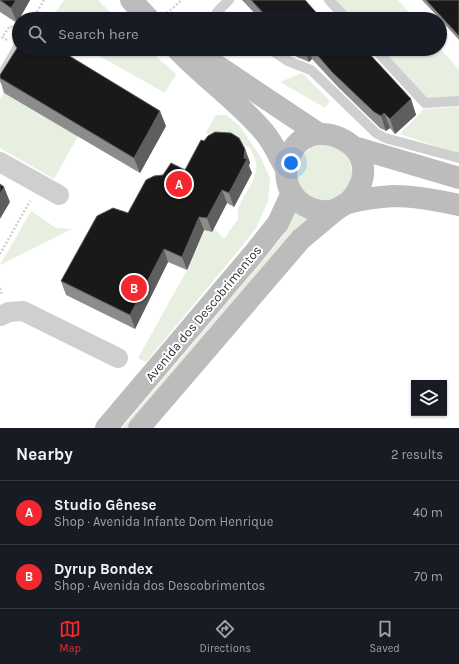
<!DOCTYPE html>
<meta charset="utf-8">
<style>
body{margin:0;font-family:Karla,sans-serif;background:#20242c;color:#f1f3f6}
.controls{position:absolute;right:12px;bottom:12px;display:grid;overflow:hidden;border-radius:0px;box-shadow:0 1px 3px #0004}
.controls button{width:36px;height:36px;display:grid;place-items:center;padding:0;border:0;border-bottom:1px solid #363941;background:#171b24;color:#f1f3f6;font:20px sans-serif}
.you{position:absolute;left:291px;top:163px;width:14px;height:14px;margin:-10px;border:3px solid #fff;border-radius:50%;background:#1a73e8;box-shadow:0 0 0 6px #1a73e833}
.badge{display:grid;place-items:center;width:26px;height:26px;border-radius:50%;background:#f4292f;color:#fff;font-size:13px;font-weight:700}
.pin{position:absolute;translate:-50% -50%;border:2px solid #fff;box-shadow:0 1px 4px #0006}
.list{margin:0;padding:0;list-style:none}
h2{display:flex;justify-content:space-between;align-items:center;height:52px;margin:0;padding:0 16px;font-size:17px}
h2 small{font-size:13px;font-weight:400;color:#9ea1a6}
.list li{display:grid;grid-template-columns:26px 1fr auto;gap:12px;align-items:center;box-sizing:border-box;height:64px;padding:0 16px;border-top:1px solid #363941}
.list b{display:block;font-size:15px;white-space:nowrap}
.list p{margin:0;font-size:13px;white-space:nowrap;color:#9ea1a6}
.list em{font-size:13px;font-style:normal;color:#9ea1a6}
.icon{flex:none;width:22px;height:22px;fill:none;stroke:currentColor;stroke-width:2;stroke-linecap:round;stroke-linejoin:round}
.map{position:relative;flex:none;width:459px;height:428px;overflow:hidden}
.search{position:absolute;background:#171b24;box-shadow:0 1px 3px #0004;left:12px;right:12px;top:12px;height:44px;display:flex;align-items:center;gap:10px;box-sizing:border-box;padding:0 14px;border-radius:22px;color:#9ea1a6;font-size:15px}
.sheet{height:180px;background:#171b24}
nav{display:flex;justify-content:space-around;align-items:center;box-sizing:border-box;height:56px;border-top:1px solid #363941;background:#171b24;font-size:11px;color:#9ea1a6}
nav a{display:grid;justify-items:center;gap:2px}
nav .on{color:#f4292f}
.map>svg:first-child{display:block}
.green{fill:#e7efe0}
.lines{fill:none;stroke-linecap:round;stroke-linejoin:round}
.path{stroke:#cfcfcf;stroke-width:2.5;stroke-dasharray:2 2;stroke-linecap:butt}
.service{stroke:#cfcfcf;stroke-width:10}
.minor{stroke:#cfcfcf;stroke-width:20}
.secondary{stroke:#bcbcbc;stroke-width:22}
.wall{fill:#8c8c8c}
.shaded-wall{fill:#5e5e5e}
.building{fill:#191919;stroke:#5e5e5e}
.labels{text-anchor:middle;stroke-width:4;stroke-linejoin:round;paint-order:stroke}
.street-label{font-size:13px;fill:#323232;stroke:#fff}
</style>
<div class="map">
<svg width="459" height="428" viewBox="0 0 459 428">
<rect width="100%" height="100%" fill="#fff"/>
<g class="green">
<path d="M 64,0 L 98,0 L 117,19 L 51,19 Z"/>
<path d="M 336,0 L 398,0 L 415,19 L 353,19 Z"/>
<path d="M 440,48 L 459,70 L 459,96 L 426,99 L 380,49 Z"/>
<path d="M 87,49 L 148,49 L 176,74 L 165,93 Z"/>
<path d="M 302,73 L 330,101 L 325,108 L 280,82 Z"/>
<path d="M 4,93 L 78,136 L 54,179 L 0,148 L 0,100 Z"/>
<path d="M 459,107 L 459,154 L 400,134 L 424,109 Z"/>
<path d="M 216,115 L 226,115 L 240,126 L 260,156 L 270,178 L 268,201 L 256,228 L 234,256 L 146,362 L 138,358 L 187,270 L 204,230 L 211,232 L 214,228 L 224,239 L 238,219 C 235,199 259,184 256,163 C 255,158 252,153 250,148 L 238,142 L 209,135 L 206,132 Z"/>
<circle cx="324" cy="173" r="28"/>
<path d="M 293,209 L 299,215 L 311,220 L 129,428 L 122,428 L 283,236 Z"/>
<path d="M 31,211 L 56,228 L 72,229 L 0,265 Z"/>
</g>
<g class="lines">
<g class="path">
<path d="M 167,13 L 182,0"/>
<path d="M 33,19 L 44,0"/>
<path d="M 7,40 L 2,37 L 10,26 L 19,31"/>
<path d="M 0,254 L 30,201"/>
<path d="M 0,288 L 2,295"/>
</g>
<g class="service">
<path d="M 329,0 L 347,19"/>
<path d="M 227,19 L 217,12 L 229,0"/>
<path d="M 270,49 L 288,61 L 311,70 L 376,133 L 385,138 L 459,158"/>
<path d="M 375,49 L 425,103 L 459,101"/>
<path d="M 0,78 L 18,47"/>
</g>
<g class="minor">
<path d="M 0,162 L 59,195"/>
<path d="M 0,316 L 9,312 L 23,311 L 118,358"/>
</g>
<g class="secondary">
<path d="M 131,0 L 149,19"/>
<path d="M 177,49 C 204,78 238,101 264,132 C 273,142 279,157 286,169"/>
<path d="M 192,49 L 319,134"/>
<path d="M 354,147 L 459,178"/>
<path d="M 348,203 C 400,147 303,104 288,161 C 285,172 286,184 292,193 C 301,208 321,215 337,209 C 341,207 344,204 348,203 C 361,199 379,197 393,196 C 416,196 437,200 459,205"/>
<path d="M 106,428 L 255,252 L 278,223 L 292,193"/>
<path d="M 139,428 L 301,239 L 337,209"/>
</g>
</g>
<g class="wall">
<path d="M 0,0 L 30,0 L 17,23 L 0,12 Z"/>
<path d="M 242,0 L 305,0 L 322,19 L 260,19 Z"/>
<path d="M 422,0 L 459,0 L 459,40 L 440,19 Z"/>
<path d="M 289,49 L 365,49 L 411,99 L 416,115 L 395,134 L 390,128 L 386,131 L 380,128 L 338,87 L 312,59 L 309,62 L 297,57 Z"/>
<path d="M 0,75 L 166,126 L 140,173 L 4,93 L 0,80 Z"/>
<path d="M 250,162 L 249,166 L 252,173 L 234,207 L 227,203 L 212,232 L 204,230 L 187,270 L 168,262 L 135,329 L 66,295 L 61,281 L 128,213 L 163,175 L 185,170 Z"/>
</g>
<g class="shaded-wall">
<path d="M 16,0 L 30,0 L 17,23 L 11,8 Z"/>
<path d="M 304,49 L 309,49 L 312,59 L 309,62 Z"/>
<path d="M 411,99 L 416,115 L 395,134 L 390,119 Z"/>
<path d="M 160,111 L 166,126 L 140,173 L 134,158 Z"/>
<path d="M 384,113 L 390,128 L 386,131 L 381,116 Z"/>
<path d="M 245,149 L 250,162 L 249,166 L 252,173 L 234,207 L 229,193 L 244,158 Z"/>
<path d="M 4,187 L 10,202 L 0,219 L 0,194 Z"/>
<path d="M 222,190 L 227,203 L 212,232 L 207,218 Z"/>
<path d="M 199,217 L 204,230 L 187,270 L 182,257 Z"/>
<path d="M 164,249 L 168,262 L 135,329 L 130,315 Z"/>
</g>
<g class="building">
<path d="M 0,0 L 16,0 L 11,8 Z"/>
<path d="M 251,0 L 305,0 L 322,19 L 269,19 Z"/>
<path d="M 426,0 L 459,0 L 459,36 Z"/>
<path d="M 19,45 L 19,49 L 58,49 L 160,111 L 134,158 L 0,78 L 0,75 Z"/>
<path d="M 312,49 L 365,49 L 411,99 L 390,119 L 384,113 L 381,116 L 374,112 L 332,72 Z"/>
<path d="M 215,132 L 231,133 L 239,138 L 245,149 L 244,158 L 247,159 L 229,193 L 222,190 L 207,218 L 199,217 L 182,257 L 164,249 L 130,315 L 61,281 L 97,216 L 113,208 L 128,213 L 146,180 L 154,176 L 163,175 L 171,163 L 185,170 L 201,140 L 204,141 L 208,136 Z"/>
<path d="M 0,184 L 4,187 L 0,194 Z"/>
</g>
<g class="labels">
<g class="street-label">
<text transform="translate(203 313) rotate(-50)" y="5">Avenida dos Descobrimentos</text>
</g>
</g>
</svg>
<div class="controls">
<button><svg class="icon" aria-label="layers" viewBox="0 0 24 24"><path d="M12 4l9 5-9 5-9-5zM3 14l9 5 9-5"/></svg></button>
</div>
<div class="you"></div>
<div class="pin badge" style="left:179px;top:184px">A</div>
<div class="pin badge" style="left:134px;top:288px">B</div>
<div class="search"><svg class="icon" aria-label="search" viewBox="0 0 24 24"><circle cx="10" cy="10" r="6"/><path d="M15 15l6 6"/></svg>Search here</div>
</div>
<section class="sheet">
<h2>Nearby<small>2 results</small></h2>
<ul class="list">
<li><span class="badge">A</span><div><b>Studio Gênese</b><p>Shop · Avenida Infante Dom Henrique</p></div><em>40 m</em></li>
<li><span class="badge">B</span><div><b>Dyrup Bondex</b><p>Shop · Avenida dos Descobrimentos</p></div><em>70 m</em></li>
</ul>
</section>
<nav>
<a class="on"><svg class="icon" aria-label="map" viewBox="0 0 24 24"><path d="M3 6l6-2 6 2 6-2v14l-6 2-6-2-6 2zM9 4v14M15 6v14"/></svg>Map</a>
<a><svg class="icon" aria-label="directions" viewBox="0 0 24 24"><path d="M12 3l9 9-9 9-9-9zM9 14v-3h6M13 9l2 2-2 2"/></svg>Directions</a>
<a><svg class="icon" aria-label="saved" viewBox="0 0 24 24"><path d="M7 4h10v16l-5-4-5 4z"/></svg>Saved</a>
</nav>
